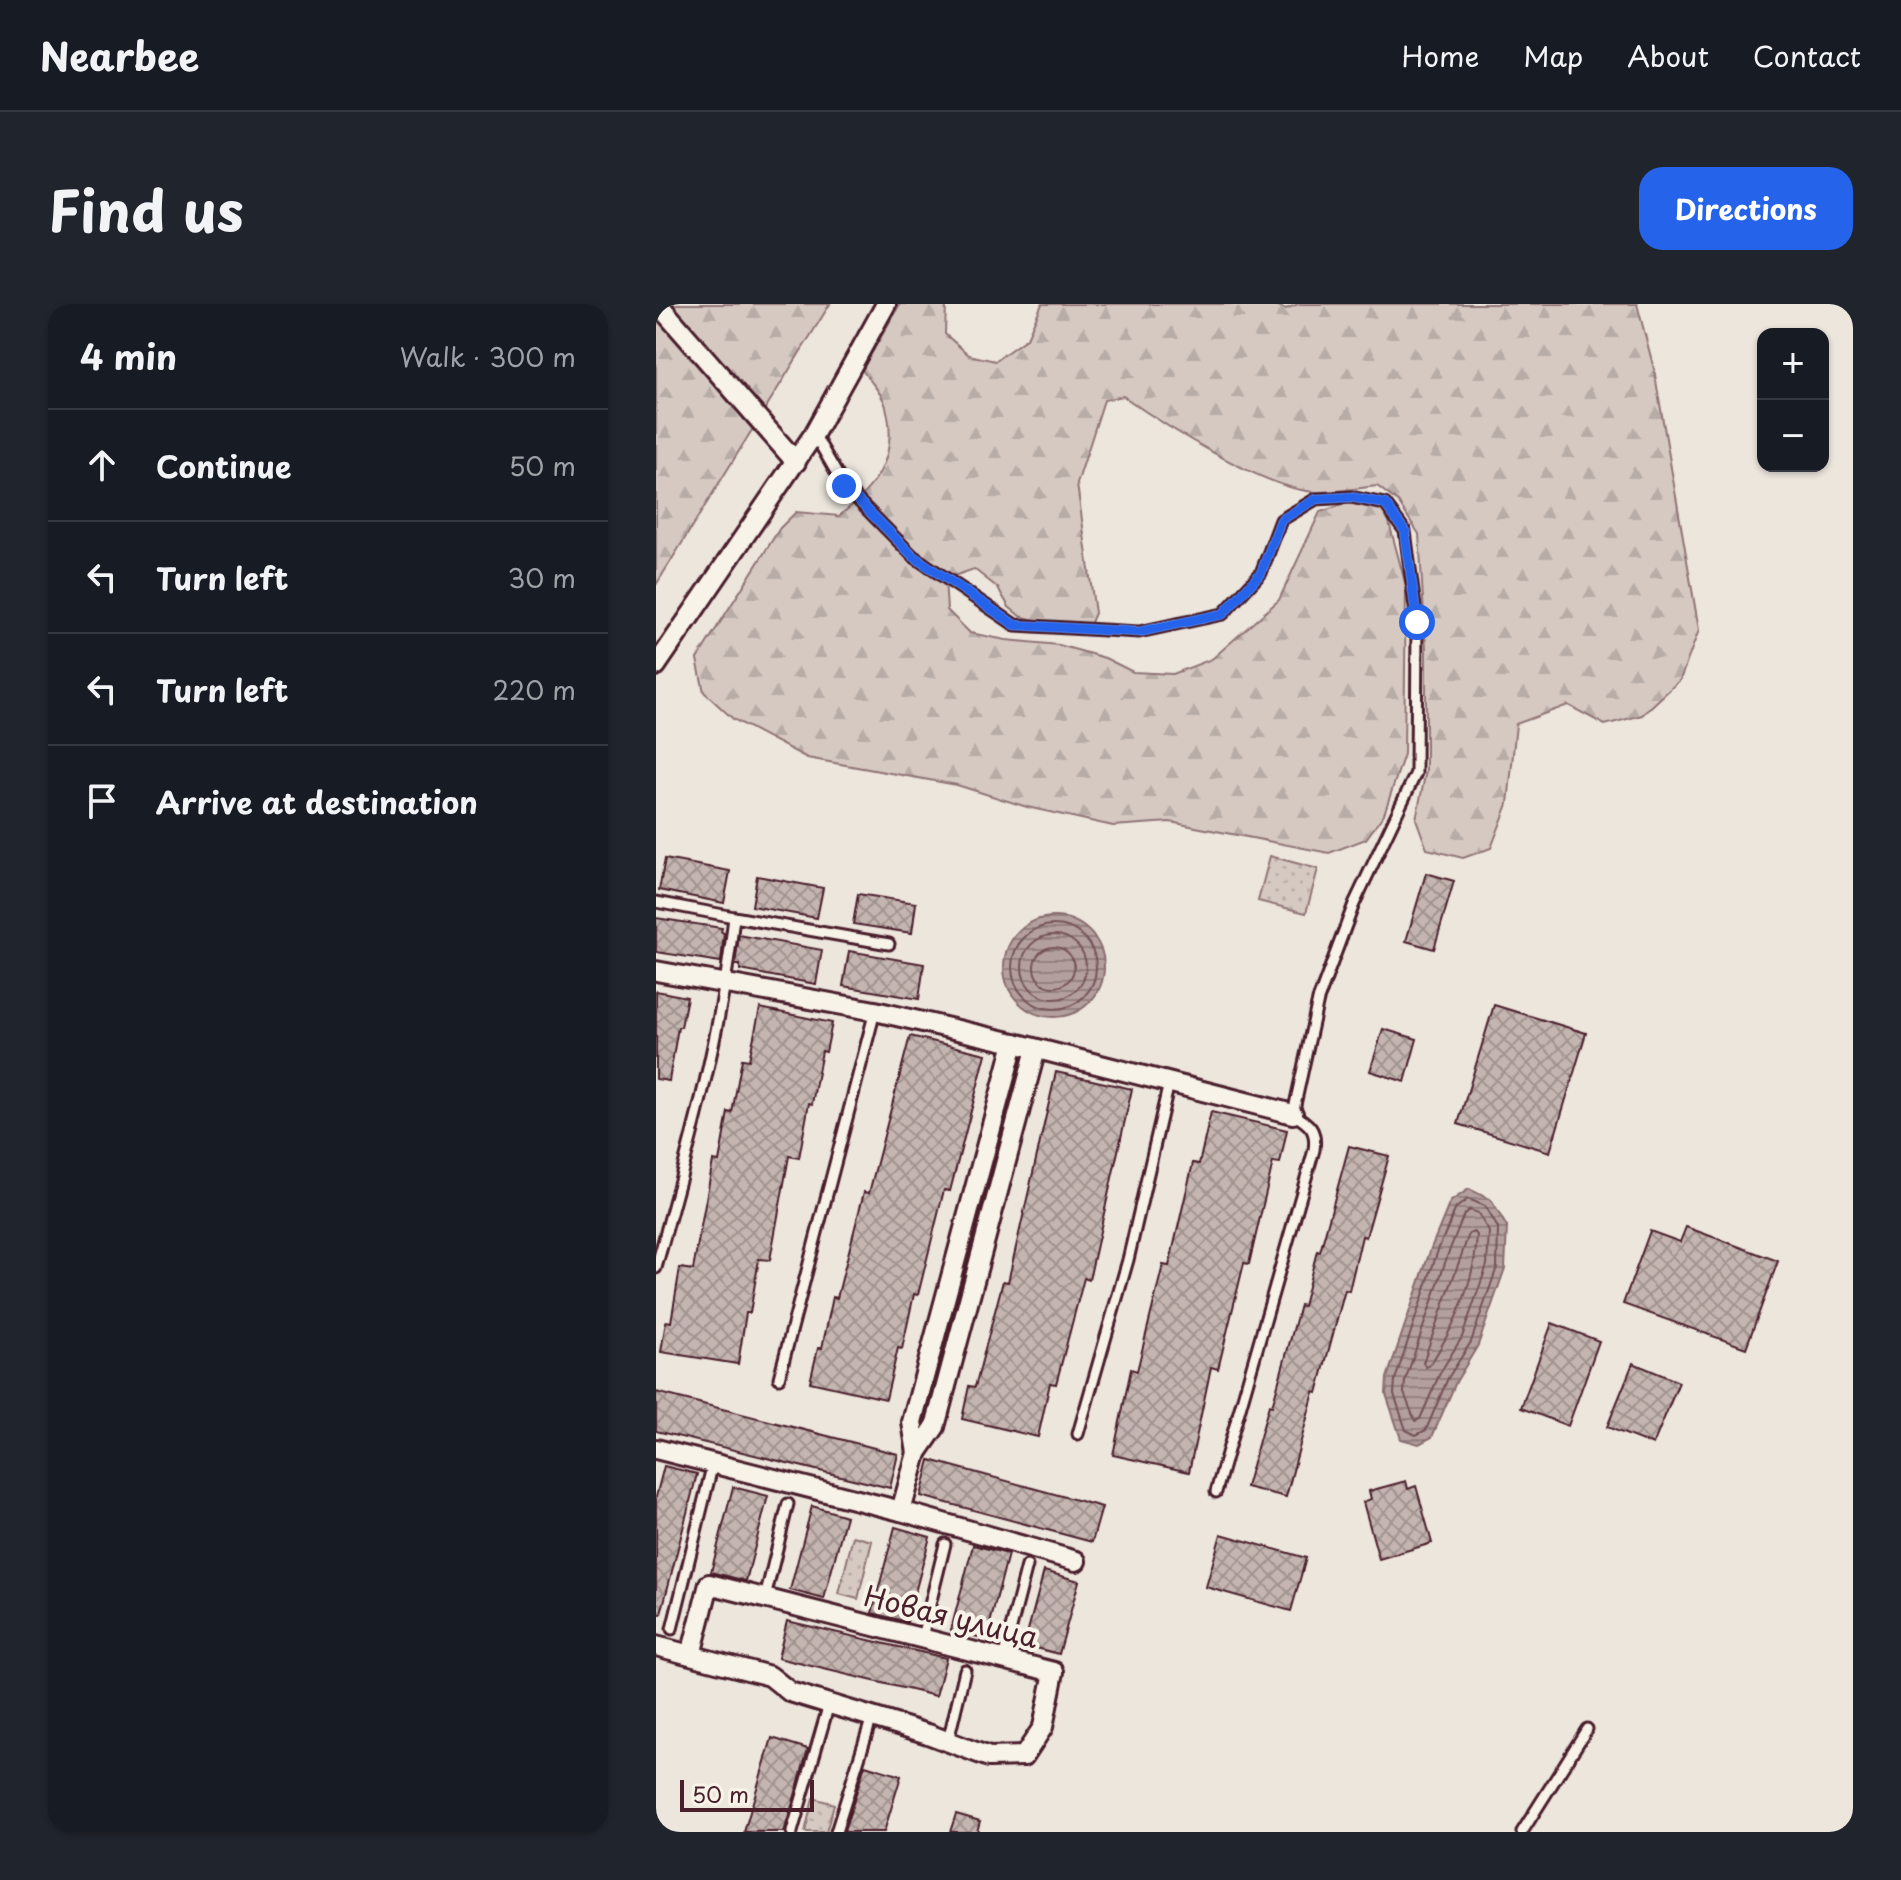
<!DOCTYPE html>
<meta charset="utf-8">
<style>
body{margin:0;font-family:"Playpen Sans",sans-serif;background:#20242c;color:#f1f3f6}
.controls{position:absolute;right:24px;top:24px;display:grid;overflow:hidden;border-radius:16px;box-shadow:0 2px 6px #0004}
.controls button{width:72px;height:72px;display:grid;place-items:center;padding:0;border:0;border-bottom:2px solid #363941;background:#171b24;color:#f1f3f6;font:40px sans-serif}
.scale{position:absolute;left:24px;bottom:20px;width:134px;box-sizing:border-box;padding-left:8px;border:4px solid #4a1f2b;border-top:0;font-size:22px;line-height:28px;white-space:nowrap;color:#4a1f2b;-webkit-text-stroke:6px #f7f3e8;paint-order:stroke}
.stop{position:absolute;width:24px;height:24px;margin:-18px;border:6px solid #2563eb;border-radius:50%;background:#fff}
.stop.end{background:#2563eb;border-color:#fff;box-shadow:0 2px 8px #0008}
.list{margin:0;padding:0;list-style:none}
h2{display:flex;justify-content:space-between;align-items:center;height:104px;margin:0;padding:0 32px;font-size:34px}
h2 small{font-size:26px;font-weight:400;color:#9ea1a6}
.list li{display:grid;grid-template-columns:52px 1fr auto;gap:24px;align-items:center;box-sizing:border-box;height:112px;padding:0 32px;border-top:2px solid #363941}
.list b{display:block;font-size:30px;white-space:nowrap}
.list em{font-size:26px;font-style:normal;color:#9ea1a6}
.icon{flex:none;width:44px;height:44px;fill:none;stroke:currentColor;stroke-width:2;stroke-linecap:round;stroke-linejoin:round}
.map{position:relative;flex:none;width:1197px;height:1528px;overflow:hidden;border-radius:24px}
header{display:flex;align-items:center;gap:48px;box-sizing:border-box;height:112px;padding:0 40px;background:#171b24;border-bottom:2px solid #363941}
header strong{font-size:38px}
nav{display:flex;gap:44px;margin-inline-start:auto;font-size:28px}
.intro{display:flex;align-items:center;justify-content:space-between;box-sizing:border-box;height:192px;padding:0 48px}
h1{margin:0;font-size:56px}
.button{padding:20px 36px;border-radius:24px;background:#2563eb;color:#fff;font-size:28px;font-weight:700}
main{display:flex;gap:48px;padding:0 48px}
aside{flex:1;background:#171b24;border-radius:24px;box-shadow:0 2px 6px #0004}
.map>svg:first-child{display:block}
.forest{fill:url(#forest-firs);stroke:#907476;stroke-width:2}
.park{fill:url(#park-dots);stroke:#907476;stroke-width:2}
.water{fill:url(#water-rules);stroke:#896c6f;stroke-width:2}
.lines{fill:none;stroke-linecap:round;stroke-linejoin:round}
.shore{stroke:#745259;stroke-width:2}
.building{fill:url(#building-cross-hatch);stroke:#4a1f2b;stroke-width:2}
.lane-casing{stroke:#4a1f2b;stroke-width:15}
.street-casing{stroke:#4a1f2b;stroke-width:24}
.lane{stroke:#f7f3e8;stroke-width:9}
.street{stroke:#f7f3e8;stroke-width:18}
.route{stroke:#2563eb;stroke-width:10}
.labels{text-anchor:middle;stroke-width:8;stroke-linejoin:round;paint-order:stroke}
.street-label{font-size:28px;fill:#4a1f2b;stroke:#f7f3e8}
</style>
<header>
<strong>Nearbee</strong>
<nav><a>Home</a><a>Map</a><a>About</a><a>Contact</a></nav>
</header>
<div class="intro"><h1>Find us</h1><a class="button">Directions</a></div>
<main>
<aside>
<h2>4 min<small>Walk · 300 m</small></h2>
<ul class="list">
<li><svg class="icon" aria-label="ahead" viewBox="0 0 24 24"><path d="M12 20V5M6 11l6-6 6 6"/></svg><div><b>Continue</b></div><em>50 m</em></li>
<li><svg class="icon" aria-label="left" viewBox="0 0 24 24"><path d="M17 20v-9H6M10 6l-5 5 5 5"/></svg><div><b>Turn left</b></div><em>30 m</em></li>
<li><svg class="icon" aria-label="left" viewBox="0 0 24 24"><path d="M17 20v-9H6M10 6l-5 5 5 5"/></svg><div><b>Turn left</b></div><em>220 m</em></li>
<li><svg class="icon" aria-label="arrive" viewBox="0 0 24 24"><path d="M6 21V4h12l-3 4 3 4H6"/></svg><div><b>Arrive at destination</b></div></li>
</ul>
</aside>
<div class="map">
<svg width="1197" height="1528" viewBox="0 0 1197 1528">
<defs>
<pattern id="forest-firs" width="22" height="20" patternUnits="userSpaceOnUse" patternTransform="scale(2)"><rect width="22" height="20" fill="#d5c9c2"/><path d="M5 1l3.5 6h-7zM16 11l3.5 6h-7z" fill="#b8aca7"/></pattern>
<pattern id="park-dots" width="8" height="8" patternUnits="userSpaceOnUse" patternTransform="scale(2)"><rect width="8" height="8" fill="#d5c9c2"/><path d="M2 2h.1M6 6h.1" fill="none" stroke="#b8aca7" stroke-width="1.8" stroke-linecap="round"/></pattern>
<pattern id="water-rules" width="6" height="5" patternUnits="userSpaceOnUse" patternTransform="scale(2)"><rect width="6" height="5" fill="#b39f9d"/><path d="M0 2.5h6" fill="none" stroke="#948180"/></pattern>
<pattern id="building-cross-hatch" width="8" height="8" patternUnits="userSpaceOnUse" patternTransform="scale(2)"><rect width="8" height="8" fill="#c4b5b0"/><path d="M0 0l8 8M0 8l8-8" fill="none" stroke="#a1938f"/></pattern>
</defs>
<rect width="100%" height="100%" fill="#ece6dd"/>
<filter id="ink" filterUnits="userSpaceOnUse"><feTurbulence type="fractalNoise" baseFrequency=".0125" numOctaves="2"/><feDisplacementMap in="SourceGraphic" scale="16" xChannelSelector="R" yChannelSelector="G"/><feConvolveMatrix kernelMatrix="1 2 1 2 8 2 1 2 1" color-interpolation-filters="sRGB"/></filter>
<g filter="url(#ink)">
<g class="forest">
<path d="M 0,0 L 174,0 L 0,281 Z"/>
<path d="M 244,0 L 290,0 L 289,30 L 313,51 L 339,57 L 371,34 L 386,0 L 617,0 L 630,5 L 642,0 L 981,0 L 998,65 L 1043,326 L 1024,376 L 986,411 L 949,421 L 912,401 L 860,420 L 852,500 L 835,544 L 807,554 L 771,545 L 760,515 L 770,467 L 770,344 L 763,230 L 742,198 L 721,182 C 701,184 679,189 659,188 C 609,185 509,122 467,92 L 448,96 L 421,180 L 439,309 L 433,323 L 401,322 L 364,312 L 353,303 L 342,284 L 318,265 L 289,275 L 291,306 L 314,329 L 350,336 L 403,341 L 449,354 L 477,368 L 517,370 L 556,355 L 623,296 L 664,208 L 692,199 L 730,207 L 750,282 L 748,450 L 728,510 L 710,535 L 673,549 L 514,518 L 457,522 L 371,503 L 301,481 L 151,454 L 77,415 L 48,388 L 41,355 L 124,224 L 140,208 L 183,212 C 220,183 243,153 230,103 C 227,90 214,77 206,66 Z"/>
</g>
<g class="park">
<path d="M 614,552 L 662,565 L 650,609 L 602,597 Z"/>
<path d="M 197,1232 L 216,1237 L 202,1295 L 183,1290 Z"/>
<path d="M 157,1494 L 178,1500 L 170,1528 L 149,1528 Z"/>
</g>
<g class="water">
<circle cx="398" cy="663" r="50"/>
<path d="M 813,885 L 835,896 L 851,923 L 849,964 L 822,1041 L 800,1078 L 776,1133 L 763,1140 L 745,1135 L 730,1090 L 731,1074 L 775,944 L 794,898 Z"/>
</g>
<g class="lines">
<g class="shore">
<circle cx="398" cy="663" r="42"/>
<circle cx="398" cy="663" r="32"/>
<circle cx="398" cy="663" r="20"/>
<path d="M 812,895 L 829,902 L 842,924 L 841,963 L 815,1038 L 792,1074 L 770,1126 L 760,1131 L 750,1126 L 738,1090 L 739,1076 L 782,946 L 800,904 Z"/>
<path d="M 813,906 L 822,909 L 833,928 L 831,961 L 806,1033 L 784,1069 L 764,1115 L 759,1117 L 748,1089 L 749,1077 L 792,950 L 808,910 Z"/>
<path d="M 818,928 L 821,931 C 819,978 799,1022 774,1061 L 770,1063 L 767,1059 L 772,1044 L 813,930 Z"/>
</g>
</g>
<g class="building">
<path d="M 9,555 L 74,567 L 68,599 L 3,586 Z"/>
<path d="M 770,569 L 798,577 L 778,645 L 750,637 Z"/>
<path d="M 101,572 L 167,584 L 161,614 L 96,602 Z"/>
<path d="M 202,590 L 260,599 L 256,629 L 197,620 Z"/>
<path d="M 0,614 L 66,624 L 65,628 L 68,629 L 65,658 L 0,648 Z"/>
<path d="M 83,631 L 166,646 L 160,680 L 84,666 L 84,661 L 79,661 Z"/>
<path d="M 193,647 L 268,660 L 263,695 L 187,682 Z"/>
<path d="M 0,687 L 31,693 L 25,723 L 22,723 L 13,777 L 0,775 Z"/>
<path d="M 838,701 L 930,729 L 894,848 L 802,820 Z"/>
<path d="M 104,704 L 176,719 L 170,748 L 166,747 L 156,800 L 153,799 L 143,854 L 133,852 L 114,956 L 103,955 L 94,1009 L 90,1009 L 82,1060 L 5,1048 L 10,1017 L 15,1018 L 24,964 L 37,966 L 57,857 L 63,858 L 72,808 L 76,809 L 86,755 L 93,756 Z"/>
<path d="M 727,725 L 761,735 L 749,778 L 714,767 Z"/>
<path d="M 254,732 L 330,750 L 294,887 L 288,886 L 262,991 L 258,990 L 246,1045 L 242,1044 L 230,1095 L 154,1078 L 162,1044 L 166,1044 L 177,993 L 181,994 L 208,888 L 213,889 Z"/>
<path d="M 400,768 L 476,785 L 433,976 L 428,974 L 400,1080 L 394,1079 L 382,1133 L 306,1115 L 313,1082 L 319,1083 L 347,977 L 352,978 Z"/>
<path d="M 555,808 L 631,826 L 624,859 L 617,858 L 593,960 L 588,959 L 562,1065 L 555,1063 L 533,1168 L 457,1151 L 475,1065 L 481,1067 L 507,961 L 513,962 L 537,859 L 543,860 Z"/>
<path d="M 693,842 L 733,852 L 710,933 L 706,932 L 693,987 L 689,986 L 661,1089 L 658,1088 L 630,1193 L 590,1183 L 613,1101 L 616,1102 L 644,1001 L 647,1002 L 661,947 L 664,948 Z"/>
<path d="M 1030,923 L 1122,957 L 1090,1044 L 967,1000 L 994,927 L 1024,938 Z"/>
<path d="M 896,1019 L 943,1037 L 912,1122 L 865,1104 Z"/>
<path d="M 977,1059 L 1023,1078 L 997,1141 L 951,1123 Z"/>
<path d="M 0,1088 L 242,1150 L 234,1184 L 0,1127 Z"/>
<path d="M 274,1156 L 446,1203 L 436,1238 L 265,1192 Z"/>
<path d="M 8,1162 L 41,1170 L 5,1310 L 0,1310 L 0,1193 Z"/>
<path d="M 750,1177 L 752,1185 L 760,1182 L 776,1239 L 723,1255 L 707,1198 L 715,1195 L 713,1187 Z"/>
<path d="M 77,1183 L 112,1192 L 90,1277 L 55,1268 Z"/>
<path d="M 156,1202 L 190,1212 L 168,1295 L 134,1286 Z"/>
<path d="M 239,1223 L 274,1233 L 251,1318 L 216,1309 Z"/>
<path d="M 565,1230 L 650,1254 L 635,1307 L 550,1283 Z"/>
<path d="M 317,1241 L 352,1250 L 330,1335 L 295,1326 Z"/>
<path d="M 388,1267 L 423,1277 L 403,1350 L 368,1341 Z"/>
<path d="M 131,1317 L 290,1354 L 280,1392 L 122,1354 Z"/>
<path d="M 116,1434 L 152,1445 L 138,1495 L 128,1528 L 88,1528 Z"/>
<path d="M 209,1461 L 245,1472 L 228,1528 L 188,1528 Z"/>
<path d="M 300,1510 L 324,1517 L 321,1528 L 294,1528 Z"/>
</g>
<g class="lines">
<defs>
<g id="lane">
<path d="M 158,130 L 188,182 L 257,252 L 359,321 L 483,328 L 567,310 L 605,269 L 625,216 L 660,195 L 695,193 L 729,200 L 749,227 L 761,318 L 760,469 L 698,600 L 662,696 L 637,810 C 654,820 661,826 658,846 L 560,1188"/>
<path d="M 0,598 L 78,613"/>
<path d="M 0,964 C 32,848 65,733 78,613 L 233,640"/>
<path d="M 123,1074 L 219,707"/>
<path d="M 422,1130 L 472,956 L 513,779"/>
<path d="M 109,1294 L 132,1200"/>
<path d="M 16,1325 L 57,1159"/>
<path d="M 266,1333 L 289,1240"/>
<path d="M 347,1355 L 371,1262"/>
<path d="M 292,1437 L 309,1366"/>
<path d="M 136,1528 L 173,1400"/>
<path d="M 180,1528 L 216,1413"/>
<path d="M 866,1528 L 931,1425"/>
</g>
<g id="street">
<path d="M 2,0 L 140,158"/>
<path d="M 0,362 L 158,130 L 230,0"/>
<path d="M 0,667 L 219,707 L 358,739 L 637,810"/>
<path d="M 0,1145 L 245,1207 L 420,1257"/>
<path d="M 261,1149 L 256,1118 L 358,739"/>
<path d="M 245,1207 L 261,1149 L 279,1123 L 380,745"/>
<path d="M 0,1342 L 114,1372 L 134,1388 L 272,1430 L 333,1453 L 368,1452 L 387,1423 L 398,1368 L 53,1280 L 35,1351"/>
</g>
</defs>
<use href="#lane" class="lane-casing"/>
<use href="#street" class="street-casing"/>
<use href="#lane" class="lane"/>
<use href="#street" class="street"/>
</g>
</g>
<g class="lines" filter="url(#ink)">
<path class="route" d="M 188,182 L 257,252 L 359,321 L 483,328 L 567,310 L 605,269 L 625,216 L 660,195 L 695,193 L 729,200 L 749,227 L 761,318"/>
</g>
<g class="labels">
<g class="street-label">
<text transform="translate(295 1313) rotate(14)" y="10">Новая улица</text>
</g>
</g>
</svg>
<div class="controls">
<button>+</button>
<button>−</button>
</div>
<div class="scale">50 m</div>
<div class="stop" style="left:761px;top:318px"></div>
<div class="stop end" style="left:188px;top:182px"></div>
</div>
</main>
